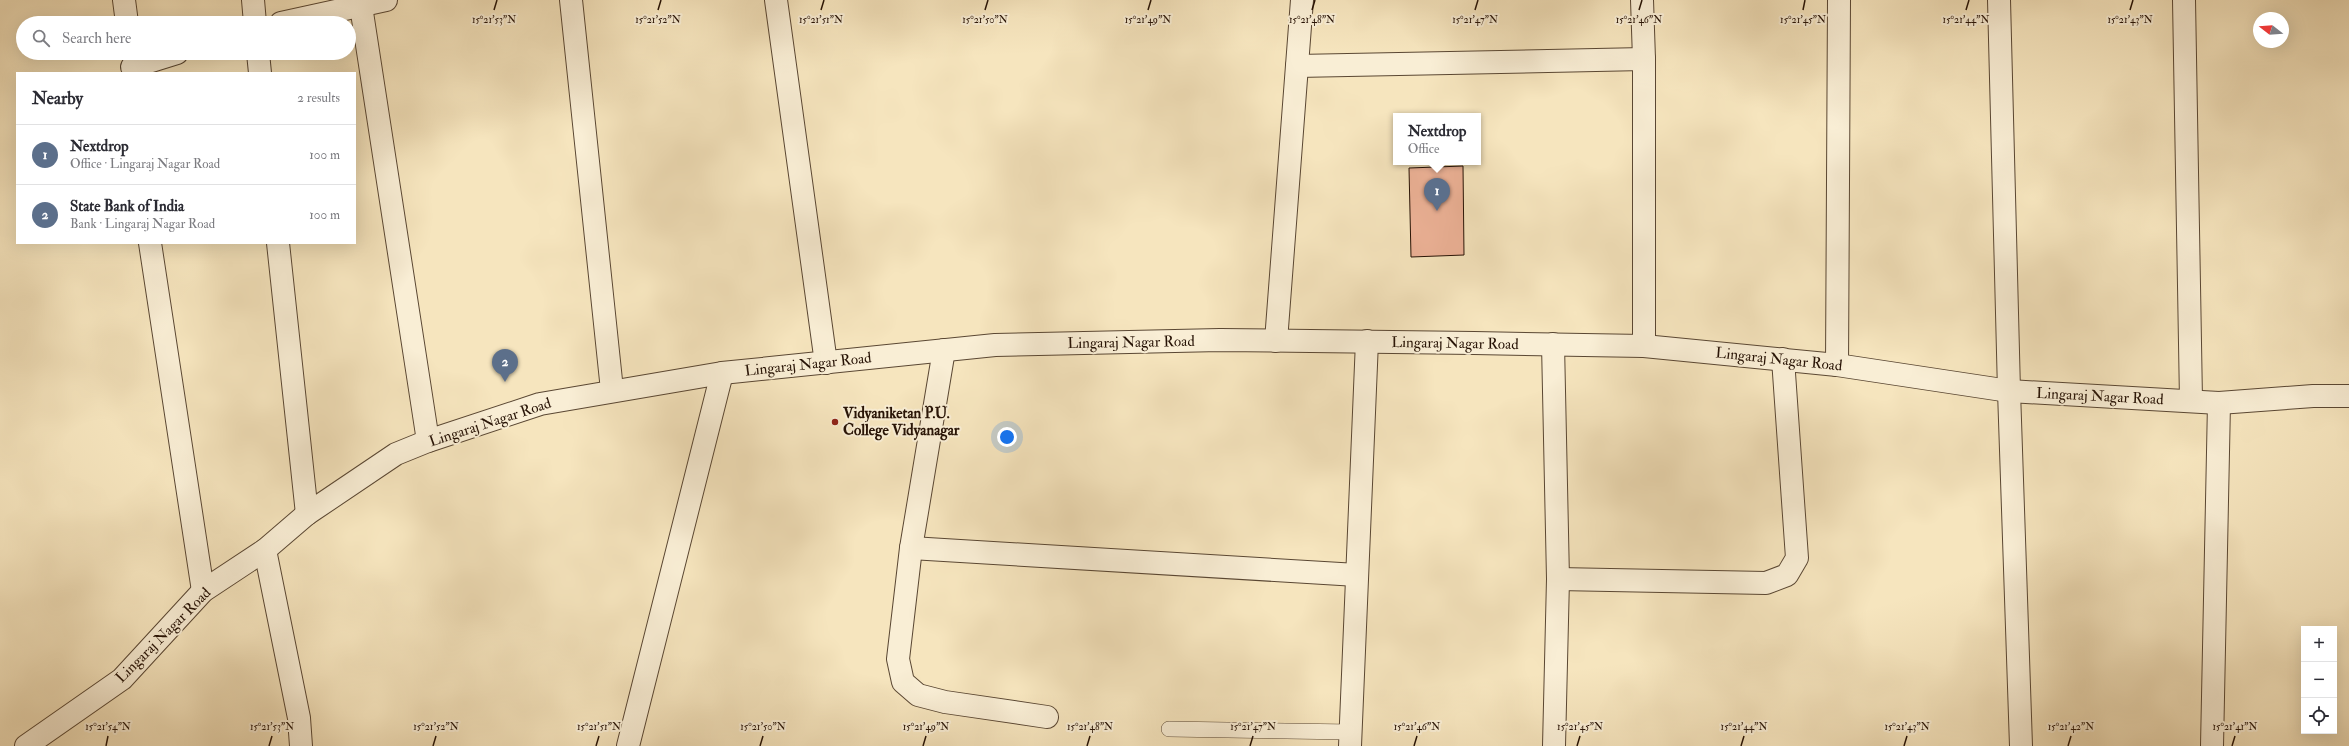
<!DOCTYPE html>
<meta charset="utf-8">
<style>
body{margin:0;font-family:"IM FELL Double Pica",serif;background:#f2f2f3;color:#2b2b33}
.controls{position:absolute;right:12px;bottom:12px;display:grid;overflow:hidden;border-radius:0px;box-shadow:0 4px 16px #0002}
.controls button{width:36px;height:36px;display:grid;place-items:center;padding:0;border:0;border-bottom:1px solid #e1e1e2;background:#fff;color:#2b2b33;font:20px sans-serif}
.compass{position:absolute;left:2253px;top:12px;width:36px;height:36px;border-radius:50%;background:#fff;box-shadow:0 4px 16px #0002;rotate:287deg}
.you{position:absolute;left:1007px;top:437px;width:14px;height:14px;margin:-10px;border:3px solid #fff;border-radius:50%;background:#1a73e8;box-shadow:0 0 0 6px #1a73e833}
.badge{display:grid;place-items:center;width:26px;height:26px;border-radius:50%;background:#b45309;color:#fff;font-size:13px;font-weight:700}
.pin{position:absolute;translate:-50% -33px;filter:drop-shadow(0 1px 2px #0008)}
.pin::after{content:'';position:absolute;top:21px;width:14px;height:12px;background:inherit;clip-path:polygon(0 0,100% 0,50% 100%)}
.popup{position:absolute;left:1393px;top:113px;width:88px;height:52px;box-sizing:border-box;display:grid;place-content:center;border-radius:0px;background:#fff;filter:drop-shadow(0 1px 3px #0005);font-size:13px;white-space:nowrap;color:#7c7c81}
.popup b{font-size:15px;color:#2b2b33}
.popup::after{content:'';position:absolute;left:50%;top:100%;margin-left:-8px;border:8px solid transparent;border-top-color:#fff}
.list{margin:0;padding:0;list-style:none}
h2{display:flex;justify-content:space-between;align-items:center;height:52px;margin:0;padding:0 16px;font-size:17px}
h2 small{font-size:13px;font-weight:400;color:#7c7c81}
.list li{display:grid;grid-template-columns:26px 1fr auto;gap:12px;align-items:center;box-sizing:border-box;height:60px;padding:0 16px;border-top:1px solid #e1e1e2}
.list b{display:block;font-size:15px;white-space:nowrap}
.list p{margin:0;font-size:13px;white-space:nowrap;color:#7c7c81}
.list em{font-size:13px;font-style:normal;color:#7c7c81}
.icon{flex:none;width:22px;height:22px;fill:none;stroke:currentColor;stroke-width:2;stroke-linecap:round;stroke-linejoin:round}
.map{position:relative;flex:none;width:2349px;height:746px;overflow:hidden}
.search{position:absolute;background:#fff;box-shadow:0 4px 16px #0002;left:16px;top:16px;width:340px;height:44px;display:flex;align-items:center;gap:10px;box-sizing:border-box;padding:0 14px;border-radius:22px;color:#7c7c81;font-size:15px}
.panel{position:absolute;background:#fff;box-shadow:0 4px 16px #0002;left:16px;top:72px;width:340px;height:172px;border-radius:0px}
.map>svg:first-child{display:block}
.building{fill:#edb297;stroke:#261205}
.lines{fill:none;stroke-linecap:round;stroke-linejoin:round}
.service-casing{stroke:#5a4733;stroke-width:16}
.minor-casing{stroke:#5a4733;stroke-width:24}
.tertiary-casing{stroke:#5a4733;stroke-width:24}
.service{stroke:#f9eed5;stroke-width:15}
.minor{stroke:#f9eed5;stroke-width:22}
.tertiary{stroke:#f9eed5;stroke-width:22}
.ticks{fill:none;stroke:#261205;stroke-width:1.5}
.poi-dot{fill:#8f2418;stroke:#f9eed5;stroke-width:1.5}
.labels{text-anchor:middle;stroke-width:4;stroke-linejoin:round;paint-order:stroke}
.street-label{font-size:15px;fill:#261205;stroke:#f9eed5}
.poi-label{font-size:15px;font-weight:bold;fill:#261205;stroke:#f9eed5;text-anchor:start}
.ticks-label{font-size:10px;text-anchor:middle;fill:#261205;stroke:#f9eed5;stroke-width:4;stroke-linejoin:round;paint-order:stroke}
</style>
<div class="map">
<svg width="2349" height="746" viewBox="0 0 2349 746">
<rect width="100%" height="100%" fill="#f6e5be"/>
<filter id="stains"><feTurbulence type="fractalNoise" baseFrequency=".005" numOctaves="4"/><feColorMatrix values="0 0 0 0 .2 0 0 0 0 .09 0 0 0 0 .02 0 0 0 .5 -.17"/></filter>
<radialGradient id="worn" r=".72"><stop offset=".6" stop-color="#630" stop-opacity="0"/><stop offset="1" stop-color="#630" stop-opacity=".3"/></radialGradient>
<path class="building" d="M 1463,166 L 1464,255 L 1411,257 L 1409,168 Z"/>
<g class="lines">
<defs>
<path id="service" d="M 1169,729 L 1351,732"/>
<g id="minor">
<path d="M 124,0 L 127,23"/>
<path d="M 253,0 L 255,23"/>
<path d="M 571,0 L 612,390"/>
<path d="M 776,0 L 826,363"/>
<path d="M 1642,0 L 1644,59 L 1644,346"/>
<path d="M 1999,0 L 2009,391 L 2021,746"/>
<path d="M 2184,0 L 2191,400"/>
<path d="M 361,6 L 428,441"/>
<path d="M 281,23 L 386,0"/>
<path d="M 258,53 L 260,73"/>
<path d="M 1297,66 L 1644,59"/>
<path d="M 132,67 L 177,53"/>
<path d="M 150,243 L 203,591"/>
<path d="M 278,243 L 307,514"/>
<path d="M 1276,341 L 1302,0"/>
<path d="M 1553,344 L 1558,579 L 1554,746"/>
<path d="M 944,350 L 911,548 L 898,659 L 903,682 L 918,695 L 945,702 L 1047,717"/>
<path d="M 1837,365 L 1839,0"/>
<path d="M 911,548 L 1357,575"/>
<path d="M 265,550 L 299,718 L 301,746"/>
<path d="M 1558,579 L 1766,583 L 1787,575 L 1797,558 L 1783,359"/>
<path d="M 628,746 L 722,373"/>
<path d="M 1350,746 L 1367,341"/>
<path d="M 2212,746 L 2219,403"/>
</g>
<path id="tertiary" d="M 26,746 L 122,679 L 203,591 L 265,550 L 307,514 L 396,454 L 428,441 L 540,404 L 722,373 L 995,345 L 1220,340 L 1474,343 L 1644,346 L 1837,365 L 2009,391 L 2219,403 L 2313,396 L 2349,396"/>
</defs>
<use href="#service" class="service-casing"/>
<use href="#minor" class="minor-casing"/>
<use href="#tertiary" class="tertiary-casing"/>
<use href="#service" class="service"/>
<use href="#minor" class="minor"/>
<use href="#tertiary" class="tertiary"/>
</g>
<path class="ticks" d="M 494,10 L 497,0M 658,10 L 661,0M 821,10 L 824,0M 985,10 L 988,0M 1148,10 L 1151,0M 1312,10 L 1315,0M 1475,10 L 1478,0M 1639,10 L 1642,0M 1803,10 L 1805,0M 1966,10 L 1969,0M 2130,10 L 2133,0M 106,746 L 108,736M 269,746 L 272,736M 433,746 L 436,736M 596,746 L 599,736M 760,746 L 763,736M 923,746 L 926,736M 1087,746 L 1090,736M 1250,746 L 1253,736M 1414,746 L 1417,736M 1577,746 L 1580,736M 1741,746 L 1744,736M 1904,746 L 1907,736M 2068,746 L 2071,736M 2232,746 L 2235,736"/>
<circle class="poi-dot" cx="835" cy="422" r="4"/>
<g class="labels">
<g class="street-label">
<text transform="translate(1131 342) rotate(-1)" y="5">Lingaraj Nagar Road</text>
<text transform="translate(1455 343) rotate(1)" y="5">Lingaraj Nagar Road</text>
<text transform="translate(1779 359) rotate(6)" y="5">Lingaraj Nagar Road</text>
<text transform="translate(808 364) rotate(-6)" y="5">Lingaraj Nagar Road</text>
<text transform="translate(2100 396) rotate(3)" y="5">Lingaraj Nagar Road</text>
<text transform="translate(490 422) rotate(-18)" y="5">Lingaraj Nagar Road</text>
<text transform="translate(163 635) rotate(-45)" y="5">Lingaraj Nagar Road</text>
</g>
<g class="poi-label">
<text x="843" y="418">Vidyaniketan P.U.<tspan x="843" dy="17">College Vidyanagar</tspan></text>
</g>
</g>
<g class="ticks-label">
<text x="494" y="23">15°21'53"N</text>
<text x="658" y="23">15°21'52"N</text>
<text x="821" y="23">15°21'51"N</text>
<text x="985" y="23">15°21'50"N</text>
<text x="1148" y="23">15°21'49"N</text>
<text x="1312" y="23">15°21'48"N</text>
<text x="1475" y="23">15°21'47"N</text>
<text x="1639" y="23">15°21'46"N</text>
<text x="1803" y="23">15°21'45"N</text>
<text x="1966" y="23">15°21'44"N</text>
<text x="2130" y="23">15°21'43"N</text>
<text x="108" y="730">15°21'54"N</text>
<text x="272" y="730">15°21'53"N</text>
<text x="436" y="730">15°21'52"N</text>
<text x="599" y="730">15°21'51"N</text>
<text x="763" y="730">15°21'50"N</text>
<text x="926" y="730">15°21'49"N</text>
<text x="1090" y="730">15°21'48"N</text>
<text x="1253" y="730">15°21'47"N</text>
<text x="1417" y="730">15°21'46"N</text>
<text x="1580" y="730">15°21'45"N</text>
<text x="1744" y="730">15°21'44"N</text>
<text x="1907" y="730">15°21'43"N</text>
<text x="2071" y="730">15°21'42"N</text>
<text x="2235" y="730">15°21'41"N</text>
</g>
<rect width="100%" height="100%" filter="url(#stains)"/>
<rect width="100%" height="100%" fill="url(#worn)"/>
</svg>
<div class="controls">
<button>+</button>
<button>−</button>
<button><svg class="icon" aria-label="locate" viewBox="0 0 24 24"><circle cx="12" cy="12" r="6"/><path d="M12 2v4M12 18v4M2 12h4M18 12h4"/></svg></button>
</div>
<svg class="compass" viewBox="-18 -18 36 36"><path d="M0-13l5 13h-10z" fill="#e53935"/><path d="M0 13l5-13h-10z" fill="#7c7c81"/></svg>
<div class="you"></div>
<div class="pin badge" style="left:1437px;top:211px;background:#5c6f8a">1</div>
<div class="popup"><b>Nextdrop</b>Office</div>
<div class="pin badge" style="left:505px;top:382px;background:#5c6f8a">2</div>
<div class="search"><svg class="icon" aria-label="search" viewBox="0 0 24 24"><circle cx="10" cy="10" r="6"/><path d="M15 15l6 6"/></svg>Search here</div>
<section class="panel">
<h2>Nearby<small>2 results</small></h2>
<ul class="list">
<li><span class="badge" style="background:#5c6f8a">1</span><div><b>Nextdrop</b><p>Office · Lingaraj Nagar Road</p></div><em>100 m</em></li>
<li><span class="badge" style="background:#5c6f8a">2</span><div><b>State Bank of India</b><p>Bank · Lingaraj Nagar Road</p></div><em>100 m</em></li>
</ul>
</section>
</div>
